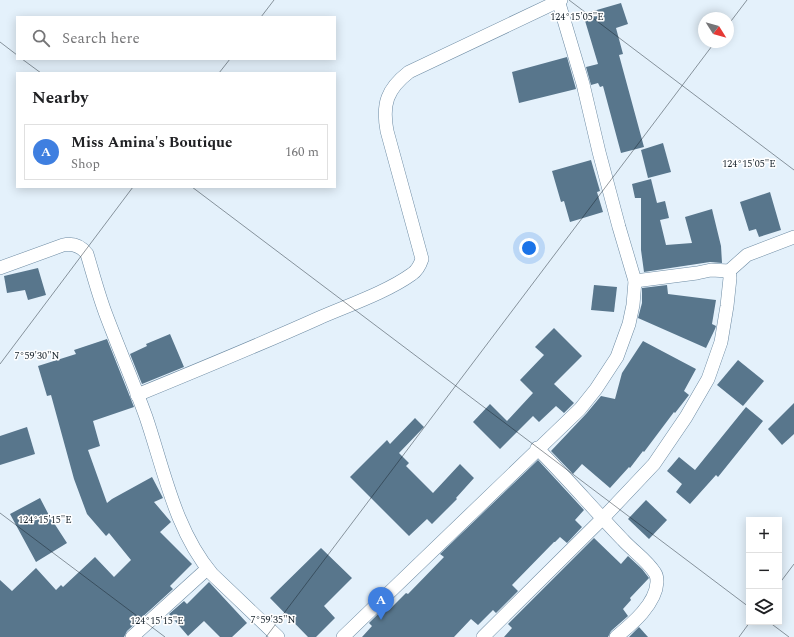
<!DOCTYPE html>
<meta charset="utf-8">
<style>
body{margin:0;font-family:Spectral,serif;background:#f6f6f6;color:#202124}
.controls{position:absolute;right:12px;bottom:12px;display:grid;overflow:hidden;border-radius:0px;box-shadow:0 2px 10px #0003}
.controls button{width:36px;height:36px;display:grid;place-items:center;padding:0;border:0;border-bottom:1px solid #e0e0e0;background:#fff;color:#202124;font:20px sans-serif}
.compass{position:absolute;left:698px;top:12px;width:36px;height:36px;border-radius:50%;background:#fff;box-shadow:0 2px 10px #0003;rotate:127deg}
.you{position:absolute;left:529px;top:248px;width:14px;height:14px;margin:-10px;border:3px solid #fff;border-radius:50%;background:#1a73e8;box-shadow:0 0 0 6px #1a73e833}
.badge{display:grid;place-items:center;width:26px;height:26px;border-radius:50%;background:#0b8043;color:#fff;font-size:13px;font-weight:700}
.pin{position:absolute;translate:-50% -33px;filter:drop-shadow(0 1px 2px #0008)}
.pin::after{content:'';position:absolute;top:21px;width:14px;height:12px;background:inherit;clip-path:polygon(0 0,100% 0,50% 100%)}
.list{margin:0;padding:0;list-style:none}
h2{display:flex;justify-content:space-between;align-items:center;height:52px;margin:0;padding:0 16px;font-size:17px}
h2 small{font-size:13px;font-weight:400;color:#757577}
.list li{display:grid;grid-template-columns:26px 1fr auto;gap:12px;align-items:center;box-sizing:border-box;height:56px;margin:0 8px 8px;padding:0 8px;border:1px solid #e0e0e0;border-radius:0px}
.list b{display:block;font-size:15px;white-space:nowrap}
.list p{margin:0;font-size:13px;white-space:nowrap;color:#757577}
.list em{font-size:13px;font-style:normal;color:#757577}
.icon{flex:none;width:22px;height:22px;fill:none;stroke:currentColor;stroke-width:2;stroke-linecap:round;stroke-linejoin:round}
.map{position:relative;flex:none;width:794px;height:637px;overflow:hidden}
.search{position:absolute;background:#fff;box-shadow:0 2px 10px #0003;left:16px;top:16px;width:320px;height:44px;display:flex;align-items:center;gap:10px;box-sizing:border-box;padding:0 14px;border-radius:0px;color:#757577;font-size:15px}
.panel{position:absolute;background:#fff;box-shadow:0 2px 10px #0003;left:16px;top:72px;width:320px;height:116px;border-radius:0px}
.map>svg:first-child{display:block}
.building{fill:#58768c}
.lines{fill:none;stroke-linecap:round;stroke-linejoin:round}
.street-casing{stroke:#6d8ba3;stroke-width:14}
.street{stroke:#fff;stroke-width:13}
.ticks{fill:none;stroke:#142029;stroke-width:1;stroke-opacity:0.45}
.ticks-label{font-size:10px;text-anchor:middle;fill:#142029;stroke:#fff;stroke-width:3;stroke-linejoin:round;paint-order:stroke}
</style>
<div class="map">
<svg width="794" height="637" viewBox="0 0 794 637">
<rect width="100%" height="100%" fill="#e4f1fb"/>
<g class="building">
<path d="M 621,3 L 628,24 L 616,28 L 623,54 L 619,55 L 644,147 L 621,153 L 603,86 L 600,87 L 598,83 L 591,85 L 586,67 L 598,64 L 583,14 Z"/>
<path d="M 567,57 L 576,89 L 519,103 L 512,72 Z"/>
<path d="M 663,143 L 671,172 L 648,178 L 641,150 Z"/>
<path d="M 591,160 L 600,191 L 597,192 L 603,212 L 570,222 L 564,201 L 561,202 L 552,171 Z"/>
<path d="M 651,179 L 657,203 L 665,201 L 669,218 L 660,220 L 666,245 L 692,243 L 685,217 L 712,209 L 721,246 L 722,263 L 710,262 L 644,272 L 641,250 L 641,198 L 635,198 L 632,184 Z"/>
<path d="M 770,192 L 781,230 L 759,237 L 756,229 L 749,231 L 740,202 Z"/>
<path d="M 38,268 L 46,295 L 28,300 L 25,290 L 7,293 L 4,276 Z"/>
<path d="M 594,285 L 617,287 L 614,312 L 591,310 Z"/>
<path d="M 667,285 L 668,294 L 716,300 L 712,324 L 716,326 L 715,329 L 706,348 L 638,318 L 642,303 L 642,288 Z"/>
<path d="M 554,328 L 582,356 L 554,384 L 574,403 L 564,413 L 556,406 L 539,422 L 533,416 L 500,449 L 473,422 L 490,404 L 507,421 L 533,393 L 520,380 L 544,355 L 535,347 Z"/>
<path d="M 170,334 L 184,367 L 142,384 L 130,354 L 147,346 L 146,344 Z"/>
<path d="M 107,339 L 134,407 L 93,421 L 100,446 L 88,450 L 107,503 L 112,499 L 152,477 L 163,498 L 154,502 L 171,522 L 160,532 L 192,564 L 170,586 L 173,589 L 127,631 L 124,637 L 0,637 L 0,580 L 12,591 L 36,568 L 56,590 L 61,585 L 63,587 L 95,557 L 114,577 L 131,560 L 109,533 L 106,536 L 87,514 L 74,479 L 51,395 L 47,396 L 38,366 L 76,354 L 74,350 Z"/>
<path d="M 643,341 L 696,369 L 684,391 L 689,395 L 675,413 L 674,412 L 644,452 L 643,451 L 630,468 L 629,467 L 610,488 L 582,464 L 573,474 L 551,451 L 586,414 L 601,396 L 615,399 L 622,373 Z"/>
<path d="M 738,360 L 764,381 L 743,406 L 717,385 Z"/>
<path d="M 794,403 L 794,434 L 782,445 L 768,429 Z"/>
<path d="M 746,407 L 763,421 L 718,477 L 716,475 L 690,504 L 676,492 L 682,484 L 667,471 L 679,457 L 695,470 Z"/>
<path d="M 415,418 L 424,427 L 399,453 L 409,463 L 406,466 L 433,493 L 460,464 L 474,478 L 456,498 L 457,499 L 432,524 L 427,519 L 409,536 L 350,477 L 387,440 L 390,444 Z"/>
<path d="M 27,427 L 35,454 L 0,465 L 0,436 Z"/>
<path d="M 538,460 L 584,510 L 575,520 L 582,527 L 567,543 L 560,537 L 555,542 L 554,542 L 512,585 L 518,591 L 496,613 L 493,610 L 478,625 L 471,619 L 454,637 L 362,637 L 372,626 L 369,623 L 385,607 L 389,610 L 406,593 L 408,594 L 444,557 L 440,554 Z"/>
<path d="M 40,498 L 53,523 L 54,523 L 67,543 L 36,562 L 10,514 Z"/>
<path d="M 646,500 L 667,520 L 649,539 L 628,519 Z"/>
<path d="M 594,538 L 621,564 L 628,556 L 642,569 L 649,578 L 630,598 L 631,600 L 623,609 L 628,616 L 611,631 L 608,637 L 504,637 L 512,628 L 508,624 Z"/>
<path d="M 321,548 L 352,578 L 324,606 L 335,618 L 316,637 L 308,637 L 270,598 Z"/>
<path d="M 209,582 L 247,623 L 232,637 L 220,637 L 204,621 L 188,636 L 169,614 L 184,601 L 187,604 Z"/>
<path d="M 639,627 L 648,637 L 629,637 Z"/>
</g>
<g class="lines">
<defs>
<g id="street">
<path d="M 0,268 L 63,245 C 73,243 81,246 87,254 C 93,274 98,293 105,312 C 118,347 133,381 146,417 C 164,470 175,530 212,574 L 278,637"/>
<path d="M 729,271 L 747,255 L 794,237"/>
<path d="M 137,395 C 198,370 259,345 319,318 C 349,305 387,292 412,274 C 418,270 420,265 422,259 L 387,131 C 382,104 387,89 409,72 L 561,0"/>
<path d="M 537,448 C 567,478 594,510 623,540 C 633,551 647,560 655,573 C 657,576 657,579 657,582 C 656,604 632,624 616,637"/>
<path d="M 132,637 L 207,569"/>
<path d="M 343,637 L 580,409 L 596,389 L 617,357 L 629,324 L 633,305 L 635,281 L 619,227 L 599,152 L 583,84 L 558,0"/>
<path d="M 483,637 L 603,518 L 654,464 L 686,417 L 708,379 L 721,342 L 727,306 L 730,278 L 729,271 L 711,270 L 697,273 L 635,281"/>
</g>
</defs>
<use href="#street" class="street-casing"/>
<use href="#street" class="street"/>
</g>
<path class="ticks" d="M 569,0 L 794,170M 261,17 L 274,0M 728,25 L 747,0M 0,42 L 17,55M 22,59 L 41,73M 219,73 L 230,59M 192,187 L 749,607M 0,364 L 133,187M 0,513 L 165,637M 779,584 L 794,564M 769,622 L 789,637M 266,637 L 715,42M 739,637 L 750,622"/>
<g class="ticks-label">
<text x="577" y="20">124°15'05"E</text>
<text x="749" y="167">124°15'05"E</text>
<text x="37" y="359">7°59'30"N</text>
<text x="45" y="523">124°15'15"E</text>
<text x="273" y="623">7°59'35"N</text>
<text x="157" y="624">124°15'15"E</text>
</g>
</svg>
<div class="controls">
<button>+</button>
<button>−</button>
<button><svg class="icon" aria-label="layers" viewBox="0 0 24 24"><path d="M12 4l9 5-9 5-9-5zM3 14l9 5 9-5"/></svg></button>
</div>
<svg class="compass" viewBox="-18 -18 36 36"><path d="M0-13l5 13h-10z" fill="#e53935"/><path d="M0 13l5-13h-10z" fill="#757577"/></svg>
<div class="you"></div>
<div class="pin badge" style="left:381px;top:620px;background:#3f7fe0">A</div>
<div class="search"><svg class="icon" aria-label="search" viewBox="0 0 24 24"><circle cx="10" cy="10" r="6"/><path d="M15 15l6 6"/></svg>Search here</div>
<section class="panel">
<h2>Nearby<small></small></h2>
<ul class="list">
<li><span class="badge" style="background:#3f7fe0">A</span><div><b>Miss Amina's Boutique</b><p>Shop</p></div><em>160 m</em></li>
</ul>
</section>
</div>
